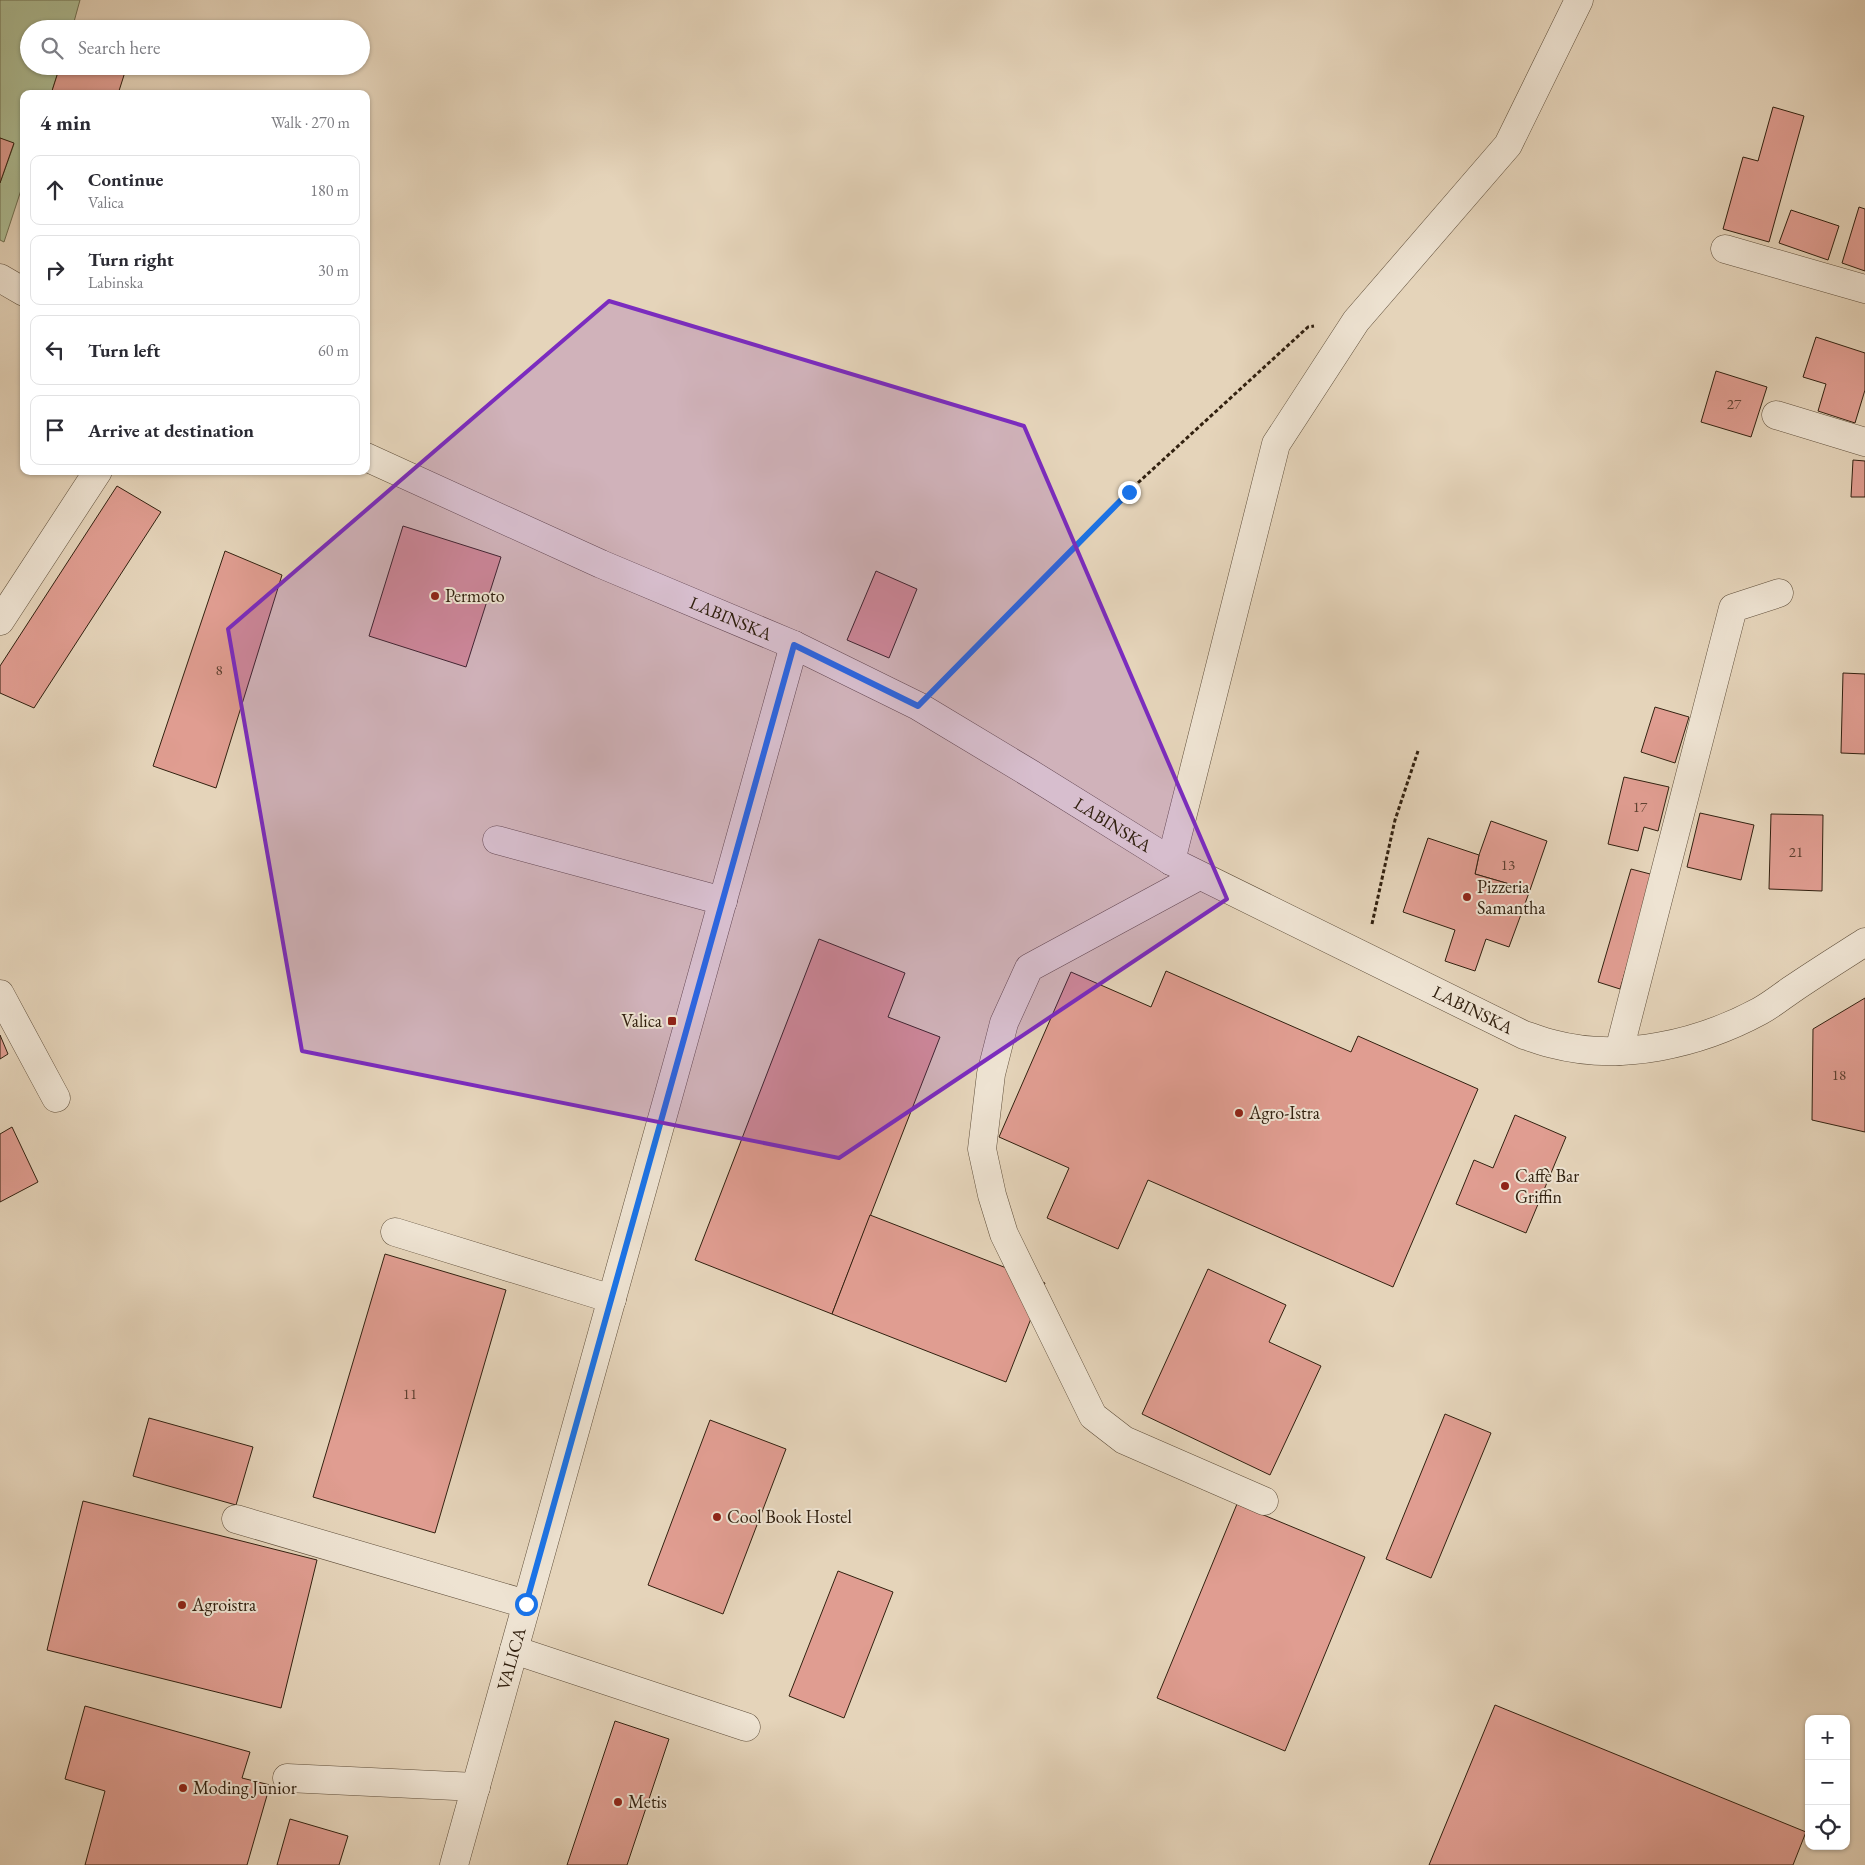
<!DOCTYPE html>
<meta charset="utf-8">
<style>
body{margin:0;font-family:"EB Garamond",serif;background:#f7f7f7;color:#2b2b33}
.controls{position:absolute;right:15px;bottom:15px;display:grid;overflow:hidden;border-radius:10px;box-shadow:0 1px 4px #0004}
.controls button{width:45px;height:45px;display:grid;place-items:center;padding:0;border:0;border-bottom:1px solid #e1e1e2;background:#fff;color:#2b2b33;font:25px sans-serif}
.stop{position:absolute;width:15px;height:15px;margin:-11px;border:4px solid #1a73e8;border-radius:50%;background:#fff}
.stop.end{background:#1a73e8;border-color:#fff;box-shadow:0 1px 5px #0008}
.list{margin:0;padding:0;list-style:none}
h2{display:flex;justify-content:space-between;align-items:center;height:65px;margin:0;padding:0 20px;font-size:21px}
h2 small{font-size:16px;font-weight:400;color:#7c7c81}
.list li{display:grid;grid-template-columns:32px 1fr auto;gap:15px;align-items:center;box-sizing:border-box;height:70px;margin:0 10px 10px;padding:0 10px;border:1px solid #e1e1e2;border-radius:10px}
.list b{display:block;font-size:19px;white-space:nowrap}
.list p{margin:0;font-size:16px;white-space:nowrap;color:#7c7c81}
.list em{font-size:16px;font-style:normal;color:#7c7c81}
.icon{flex:none;width:28px;height:28px;fill:none;stroke:currentColor;stroke-width:2;stroke-linecap:round;stroke-linejoin:round}
.map{position:relative;flex:none;width:1865px;height:1865px;overflow:hidden}
.search{position:absolute;background:#fff;box-shadow:0 1px 4px #0004;left:20px;top:20px;width:350px;height:55px;display:flex;align-items:center;gap:12px;box-sizing:border-box;padding:0 18px;border-radius:28px;color:#7c7c81;font-size:19px}
.panel{position:absolute;background:#fff;box-shadow:0 1px 4px #0004;left:20px;top:90px;width:350px;height:385px;border-radius:10px}
.map>svg:first-child{display:block}
.green{fill:#aebe95;stroke:#707052}
.building{fill:#e09d91;stroke:#322110}
.lines{fill:none;stroke-linecap:round;stroke-linejoin:round}
.minor-casing{stroke:#5f4e3a;stroke-width:29}
.path{stroke:#322110;stroke-width:3;stroke-dasharray:4 2.5;stroke-linecap:butt}
.minor{stroke:#eee3d2;stroke-width:28}
.route{stroke:#1a73e8;stroke-width:6}
.marked{fill:#7b2cbf;fill-opacity:0.2;stroke:#7b2cbf;stroke-width:4;stroke-linejoin:round}
.poi-dot{fill:#8f2418;stroke:#eee3d2;stroke-width:2}
.labels{text-anchor:middle;stroke-width:4;stroke-linejoin:round;paint-order:stroke}
.number-label{font-size:15px;fill:#5e4030}
.poi-label{font-size:18px;fill:#322110;stroke:#eee3d2;text-anchor:start}
.street-label{font-size:18px;fill:#322110;stroke:#eee3d2}
</style>
<div class="map">
<svg width="1865" height="1865" viewBox="0 0 1865 1865">
<rect width="100%" height="100%" fill="#e5d4ba"/>
<filter id="stains"><feTurbulence type="fractalNoise" baseFrequency=".004" numOctaves="4"/><feColorMatrix values="0 0 0 0 .2 0 0 0 0 .09 0 0 0 0 .02 0 0 0 .5 -.17"/></filter>
<radialGradient id="worn" r=".72"><stop offset=".6" stop-color="#630" stop-opacity="0"/><stop offset="1" stop-color="#630" stop-opacity=".3"/></radialGradient>
<path class="green" d="M 0,0 L 80,0 L 72,29 L 29,29 L 29,66 L 60,66 L 51,94 L 24,94 L 24,181 L 4,242 L 0,240 L 0,183 L 14,144 L 0,138 Z"/>
<g class="building">
<path d="M 60,66 L 103,66 L 125,72 L 118,94 L 51,94 Z"/>
<path d="M 1773,107 L 1804,116 L 1769,242 L 1723,229 L 1743,157 L 1758,161 Z"/>
<path d="M 0,138 L 14,143 L 0,183 Z"/>
<path d="M 1859,207 L 1865,209 L 1865,271 L 1842,263 Z"/>
<path d="M 1791,210 L 1839,226 L 1828,260 L 1779,243 Z"/>
<path d="M 1816,337 L 1865,353 L 1865,390 L 1855,423 L 1818,411 L 1826,384 L 1803,377 Z"/>
<path d="M 1716,371 L 1767,387 L 1751,437 L 1701,422 Z"/>
<path d="M 1853,460 L 1865,461 L 1865,497 L 1851,497 Z"/>
<path d="M 117,486 L 161,512 L 34,708 L 0,693 L 0,666 Z"/>
<path d="M 403,526 L 501,557 L 466,667 L 369,636 Z"/>
<path d="M 225,551 L 282,575 L 216,788 L 153,766 Z"/>
<path d="M 876,571 L 917,589 L 889,658 L 847,640 Z"/>
<path d="M 1843,673 L 1865,674 L 1865,754 L 1841,753 Z"/>
<path d="M 1655,707 L 1689,717 L 1675,763 L 1641,752 Z"/>
<path d="M 1624,777 L 1669,787 L 1658,831 L 1644,827 L 1638,851 L 1608,844 Z"/>
<path d="M 1700,813 L 1754,825 L 1741,880 L 1687,867 Z"/>
<path d="M 1771,814 L 1823,815 L 1822,891 L 1769,889 Z"/>
<path d="M 1491,821 L 1547,841 L 1530,890 L 1475,874 L 1479,855 Z"/>
<path d="M 1428,838 L 1479,855 L 1475,874 L 1530,890 L 1509,947 L 1486,939 L 1475,971 L 1445,961 L 1455,930 L 1403,912 Z"/>
<path d="M 1631,869 L 1654,875 L 1620,989 L 1598,982 Z"/>
<path d="M 819,939 L 905,973 L 888,1017 L 940,1037 L 832,1314 L 695,1260 Z"/>
<path d="M 1166,971 L 1351,1052 L 1358,1036 L 1478,1089 L 1393,1287 L 1148,1180 L 1118,1249 L 1047,1218 L 1069,1168 L 999,1137 L 1071,972 L 1151,1007 Z"/>
<path d="M 1865,998 L 1865,1132 L 1812,1120 L 1813,1029 Z"/>
<path d="M 0,1035 L 8,1054 L 0,1059 Z"/>
<path d="M 1515,1115 L 1566,1137 L 1526,1233 L 1456,1204 L 1474,1160 L 1493,1168 Z"/>
<path d="M 12,1127 L 38,1182 L 0,1202 L 0,1134 Z"/>
<path d="M 870,1215 L 1045,1283 L 1006,1382 L 832,1314 Z"/>
<path d="M 385,1254 L 506,1290 L 435,1533 L 313,1497 Z"/>
<path d="M 1208,1269 L 1286,1305 L 1269,1342 L 1321,1366 L 1270,1475 L 1142,1414 Z"/>
<path d="M 1445,1414 L 1491,1433 L 1431,1578 L 1386,1559 Z"/>
<path d="M 149,1418 L 253,1447 L 236,1505 L 133,1476 Z"/>
<path d="M 710,1420 L 786,1449 L 723,1614 L 648,1585 Z"/>
<path d="M 83,1501 L 317,1560 L 281,1708 L 47,1650 Z"/>
<path d="M 1237,1504 L 1365,1557 L 1285,1751 L 1157,1698 Z"/>
<path d="M 838,1571 L 893,1592 L 844,1718 L 789,1696 Z"/>
<path d="M 1495,1705 L 1806,1832 L 1793,1865 L 1429,1865 Z"/>
<path d="M 85,1706 L 250,1752 L 242,1778 L 270,1785 L 247,1865 L 85,1865 L 105,1791 L 65,1779 Z"/>
<path d="M 615,1721 L 669,1739 L 627,1865 L 567,1865 Z"/>
<path d="M 290,1819 L 348,1836 L 339,1865 L 277,1865 Z"/>
</g>
<g class="lines">
<defs>
<g id="minor">
<path d="M 1725,249 L 1865,289"/>
<path d="M 0,278 L 24,292"/>
<path d="M 1776,415 L 1865,442"/>
<path id="s1" d="M 366,457 L 601,564 L 794,645 L 918,706 L 1031,774 L 1171,861 L 1524,1035 C 1534,1038 1543,1042 1553,1044 C 1621,1062 1699,1044 1760,1011 C 1771,1005 1781,997 1791,990 C 1816,973 1840,958 1865,942"/>
<path d="M 0,621 L 98,471"/>
<path d="M 497,840 L 723,901"/>
<path d="M 1171,861 L 1276,444 L 1356,321 L 1508,145 L 1579,0"/>
<path d="M 1199,876 L 1029,968 L 1004,1023 L 991,1074 L 982,1149 L 992,1195 L 1004,1234 L 1093,1416 L 1124,1440 L 1264,1501"/>
<path d="M 0,994 L 56,1098"/>
<path d="M 1619,1051 L 1733,608 L 1779,593"/>
<path d="M 395,1232 L 612,1299"/>
<path d="M 236,1519 L 526,1604"/>
<path d="M 514,1650 L 746,1727"/>
<path d="M 287,1778 L 476,1787"/>
<path id="s2" d="M 454,1865 L 794,645"/>
</g>
</defs>
<use href="#minor" class="minor-casing"/>
<g class="path">
<path d="M 942,682 L 1129,491 L 1308,327 L 1314,326"/>
<path d="M 1372,924 L 1395,820 L 1418,751"/>
</g>
<use href="#minor" class="minor"/>
</g>
<g class="lines">
<path class="route" d="M 526,1604 L 794,645 L 918,706 L 1129,492"/>
</g>
<path class="marked" d="M 609,301 L 1024,426 L 1227,899 L 839,1158 L 302,1051 L 228,629 Z"/>
<g class="poi-dot">
<circle cx="435" cy="596" r="5"/>
<circle cx="1467" cy="897" r="5"/>
<rect x="667" y="1016" width="10" height="10" rx="2.5"/>
<circle cx="1239" cy="1113" r="5"/>
<circle cx="1505" cy="1186" r="5"/>
<circle cx="717" cy="1517" r="5"/>
<circle cx="182" cy="1605" r="5"/>
<circle cx="183" cy="1788" r="5"/>
<circle cx="618" cy="1802" r="5"/>
</g>
<g class="labels">
<g class="number-label">
<text x="1734" y="409">27</text>
<text x="219" y="675">8</text>
<text x="1640" y="812">17</text>
<text x="1796" y="857">21</text>
<text x="1508" y="870">13</text>
<text x="1839" y="1080">18</text>
<text x="410" y="1399">11</text>
</g>
<g class="poi-label">
<text x="445" y="602">Permoto</text>
<text x="1477" y="893">Pizzeria<tspan x="1477" dy="21">Samantha</tspan></text>
<text x="662" y="1027" text-anchor="end">Valica</text>
<text x="1249" y="1119">Agro-Istra</text>
<text x="1515" y="1182">Caffè Bar<tspan x="1515" dy="21">Griffin</tspan></text>
<text x="727" y="1523">Cool Book Hostel</text>
<text x="192" y="1611">Agroistra</text>
<text x="193" y="1794">Moding Junior</text>
<text x="628" y="1808">Metis</text>
</g>
<g class="street-label">
<text dy="6" stroke="none"><textPath href="#s1" startOffset="399">LABINSKA</textPath></text>
<text dy="6" stroke="none"><textPath href="#s1" startOffset="834">LABINSKA</textPath></text>
<text dy="6" stroke="none"><textPath href="#s1" startOffset="1239">LABINSKA</textPath></text>
<text dy="6" stroke="none"><textPath href="#s2" startOffset="214">VALICA</textPath></text>
</g>
</g>
<rect width="100%" height="100%" filter="url(#stains)"/>
<rect width="100%" height="100%" fill="url(#worn)"/>
</svg>
<div class="controls">
<button>+</button>
<button>−</button>
<button><svg class="icon" aria-label="locate" viewBox="0 0 24 24"><circle cx="12" cy="12" r="6"/><path d="M12 2v4M12 18v4M2 12h4M18 12h4"/></svg></button>
</div>
<div class="stop" style="left:526px;top:1604px"></div>
<div class="stop end" style="left:1129px;top:492px"></div>
<div class="search"><svg class="icon" aria-label="search" viewBox="0 0 24 24"><circle cx="10" cy="10" r="6"/><path d="M15 15l6 6"/></svg>Search here</div>
<section class="panel">
<h2>4 min<small>Walk · 270 m</small></h2>
<ul class="list">
<li><svg class="icon" aria-label="ahead" viewBox="0 0 24 24"><path d="M12 20V5M6 11l6-6 6 6"/></svg><div><b>Continue</b><p>Valica</p></div><em>180 m</em></li>
<li><svg class="icon" aria-label="right" viewBox="0 0 24 24"><path d="M7 20v-9h11M14 6l5 5-5 5"/></svg><div><b>Turn right</b><p>Labinska</p></div><em>30 m</em></li>
<li><svg class="icon" aria-label="left" viewBox="0 0 24 24"><path d="M17 20v-9H6M10 6l-5 5 5 5"/></svg><div><b>Turn left</b></div><em>60 m</em></li>
<li><svg class="icon" aria-label="arrive" viewBox="0 0 24 24"><path d="M6 21V4h12l-3 4 3 4H6"/></svg><div><b>Arrive at destination</b></div></li>
</ul>
</section>
</div>
